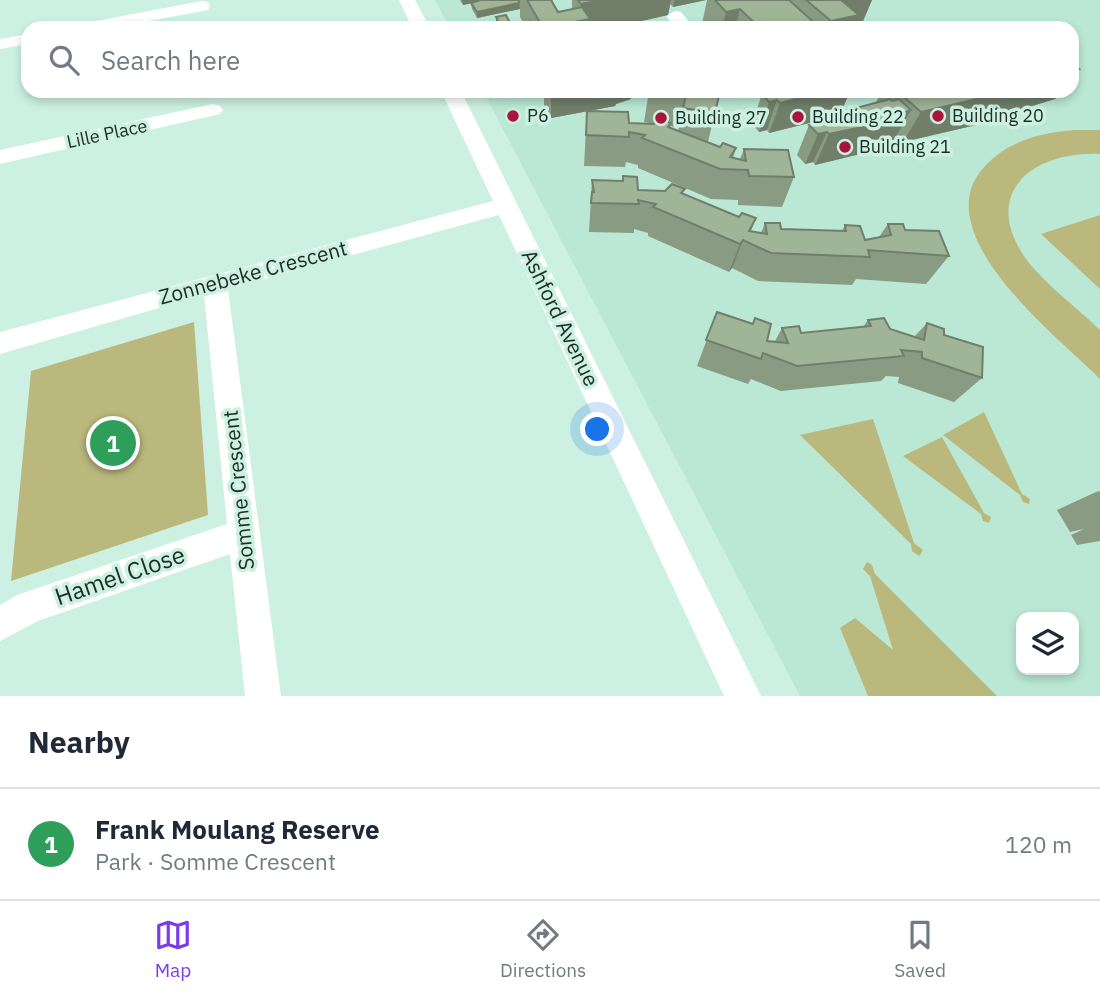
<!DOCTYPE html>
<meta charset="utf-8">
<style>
body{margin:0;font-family:"IBM Plex Sans",sans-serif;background:#f6f6f7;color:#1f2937}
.controls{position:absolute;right:21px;bottom:21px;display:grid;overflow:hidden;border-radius:14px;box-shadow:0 4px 10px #0003}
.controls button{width:63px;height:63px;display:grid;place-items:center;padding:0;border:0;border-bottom:2px solid #e0e1e3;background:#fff;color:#1f2937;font:35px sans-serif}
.you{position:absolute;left:598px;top:430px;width:24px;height:24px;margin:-18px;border:5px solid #fff;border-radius:50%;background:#1a73e8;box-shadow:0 0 0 10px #1a73e833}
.badge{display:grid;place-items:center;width:46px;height:46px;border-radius:50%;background:#7c3aed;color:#fff;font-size:23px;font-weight:700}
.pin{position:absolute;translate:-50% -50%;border:4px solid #fff;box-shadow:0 2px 7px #0006}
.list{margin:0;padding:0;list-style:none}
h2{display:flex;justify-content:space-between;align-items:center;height:91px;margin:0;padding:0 28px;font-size:30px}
h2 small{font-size:23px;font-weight:400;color:#747a83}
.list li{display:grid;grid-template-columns:46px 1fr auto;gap:21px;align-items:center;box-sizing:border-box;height:112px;padding:0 28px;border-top:2px solid #e0e1e3}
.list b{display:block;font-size:26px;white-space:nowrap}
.list p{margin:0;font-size:23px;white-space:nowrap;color:#747a83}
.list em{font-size:23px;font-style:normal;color:#747a83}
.icon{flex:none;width:38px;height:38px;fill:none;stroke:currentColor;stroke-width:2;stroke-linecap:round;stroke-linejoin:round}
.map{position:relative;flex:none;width:1100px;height:696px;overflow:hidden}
.search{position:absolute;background:#fff;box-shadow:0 4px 10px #0003;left:21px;right:21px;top:21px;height:77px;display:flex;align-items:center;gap:18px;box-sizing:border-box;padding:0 24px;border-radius:21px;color:#747a83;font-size:26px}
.sheet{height:203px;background:#fff}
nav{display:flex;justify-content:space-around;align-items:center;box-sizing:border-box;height:98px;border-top:2px solid #e0e1e3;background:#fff;font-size:19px;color:#747a83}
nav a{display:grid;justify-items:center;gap:4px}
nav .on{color:#7c3aed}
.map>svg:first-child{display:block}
.built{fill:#bae8d5;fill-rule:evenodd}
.green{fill:#bab87d}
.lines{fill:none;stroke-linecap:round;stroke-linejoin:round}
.minor{fill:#fff;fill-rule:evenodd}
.wall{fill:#8a9b83;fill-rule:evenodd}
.shaded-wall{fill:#707e6a}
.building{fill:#a0b498;stroke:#707e6a;stroke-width:2}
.poi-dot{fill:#aa143c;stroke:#ccf1e2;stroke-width:2.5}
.labels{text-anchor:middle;stroke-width:7;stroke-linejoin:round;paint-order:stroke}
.far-poi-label{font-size:18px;fill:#1e2c26;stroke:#ccf1e2;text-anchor:start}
.far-street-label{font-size:18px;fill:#1e2c26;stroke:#ccf1e2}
.street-label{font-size:21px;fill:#1e2c26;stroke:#ccf1e2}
.near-street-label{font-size:24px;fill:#1e2c26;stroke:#ccf1e2}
</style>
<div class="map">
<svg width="1100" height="696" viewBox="0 0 1100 696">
<rect width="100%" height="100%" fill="#ccf1e2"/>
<path class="built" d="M 435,0 L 1100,0 L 1100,696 L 800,696 L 483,91 L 1072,91 L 1072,28 L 450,28 ZM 1021,617 L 1074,617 L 1074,670 L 1021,670 Z"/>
<g class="green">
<path d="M 1075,130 L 1100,130 L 1100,154 C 1034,151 979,192 1026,259 C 1043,282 1078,309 1100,330 L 1100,379 C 1059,338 930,238 980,172 C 1003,142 1038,133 1075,130 Z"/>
<path d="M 1100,215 L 1100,289 L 1041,234 Z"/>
<path d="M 194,322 L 208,515 L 11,581 L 31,371 Z"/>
<path d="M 984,412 L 1022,494 L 1030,499 L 1029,504 L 1023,502 L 1020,495 L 943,435 Z"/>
<path d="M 873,419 L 914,543 L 923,550 L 919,556 L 912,551 L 911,544 L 800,435 Z"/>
<path d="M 942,437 L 984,513 L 991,517 L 989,523 L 983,521 L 981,514 L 903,456 Z"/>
<path d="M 867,562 L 872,565 L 875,574 L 997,696 L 868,696 L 840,628 L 855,618 L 893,650 L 870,576 L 863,569 Z"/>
</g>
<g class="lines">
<g class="minor">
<path d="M 399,0 L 415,0 L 430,28 L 412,28 Z"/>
<path d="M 202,1 L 208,2 L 210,6 L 208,10 L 112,28 L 76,28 L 85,23 Z"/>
<path d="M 675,11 L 681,12 L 694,28 L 676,28 L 666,16 Z"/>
<path d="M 28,34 L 28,44 L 0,49 L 0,39 Z"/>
<path d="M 441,91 L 461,91 L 761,696 L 724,696 L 499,215 L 228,289 L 281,696 L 245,696 L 230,554 L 38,621 L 0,641 L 0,605 L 17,595 L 227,524 L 204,295 L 0,354 L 0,332 L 493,201 Z"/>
<path d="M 213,104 L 220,106 L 223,110 L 220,114 L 0,164 L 0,150 Z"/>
</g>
</g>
<g class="wall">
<path d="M 460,0 L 553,0 L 552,2 L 558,12 L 572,9 L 572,0 L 706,0 L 673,7 L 670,4 L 668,15 L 610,28 L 526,28 L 520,17 L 520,9 L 477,18 L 472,9 L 471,3 L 463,5 Z"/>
<path d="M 707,0 L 872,0 L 863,21 L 855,23 L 853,28 L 706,28 L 702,24 Z"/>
<path d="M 496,17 L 510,23 L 511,28 L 499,28 L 496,23 Z"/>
<path d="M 544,91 L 632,91 L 631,99 L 616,104 L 615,106 L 551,118 L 544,107 Z"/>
<path d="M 649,91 L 720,91 L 708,142 L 720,147 L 736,148 L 733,158 L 740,159 L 744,149 L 794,177 L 782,207 L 738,205 L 738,200 L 711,199 L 638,168 L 638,165 L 626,162 L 625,167 L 584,166 L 587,111 L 629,123 L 654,124 L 655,124 L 644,122 ZM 678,113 L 682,114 L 678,131 L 670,127 L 671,126 L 674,127 Z"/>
<path d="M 766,91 L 850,91 L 841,112 L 876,102 L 882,91 L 1062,91 L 1055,99 L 1005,114 L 989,122 L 903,142 L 896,136 L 894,140 L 860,154 L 815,165 L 813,162 L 805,164 L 797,155 L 809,125 L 812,124 L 813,122 L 769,133 L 767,130 L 759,132 L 752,124 L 762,94 L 765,93 Z"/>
<path d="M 623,176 L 638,190 L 683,194 L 739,217 L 756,218 L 751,231 L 761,233 L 765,223 L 781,229 L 842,231 L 845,225 L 865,240 L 879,237 L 888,224 L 905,230 L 949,256 L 926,284 L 856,279 L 852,285 L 758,281 L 732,268 L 729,272 L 648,236 L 648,233 L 634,229 L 634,233 L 589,232 L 592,180 L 622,181 Z"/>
<path d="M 717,312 L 752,324 L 755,318 L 767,341 L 775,341 L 782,328 L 801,333 L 863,327 L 868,320 L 890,329 L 914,337 L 927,323 L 944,335 L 982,378 L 954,402 L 898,383 L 899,377 L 886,376 L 881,381 L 781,391 L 751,379 L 748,384 L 697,366 Z"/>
<path d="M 1100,491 L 1100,541 L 1077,545 L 1071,535 L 1084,529 L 1070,532 L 1057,510 L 1096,492 Z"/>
</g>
<g class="shaded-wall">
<path d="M 462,0 L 477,0 L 477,2 L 463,5 Z"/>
<path d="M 587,0 L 671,0 L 668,15 L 610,28 L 543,28 L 580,21 L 581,4 Z"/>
<path d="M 674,0 L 706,0 L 673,7 Z"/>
<path d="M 839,0 L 872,0 L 863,21 L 855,23 L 853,28 L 829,28 Z"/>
<path d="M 519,3 L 520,9 L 477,18 L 477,12 Z"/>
<path d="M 740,9 L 735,28 L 722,28 L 726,12 Z"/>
<path d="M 510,23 L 511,28 L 500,28 L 500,25 Z"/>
<path d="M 1079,69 L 1072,78 L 1072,71 Z"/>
<path d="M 551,91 L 632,91 L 631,99 L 616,104 L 615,106 L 551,118 Z"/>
<path d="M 827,91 L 850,91 L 840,115 L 814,119 L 813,122 L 769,133 L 780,103 Z"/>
<path d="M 1011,91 L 1062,91 L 1055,99 L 1005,114 L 989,122 L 903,142 L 921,112 Z"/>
<path d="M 777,100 L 767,130 L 759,132 L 769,102 Z"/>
<path d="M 911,110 L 894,140 L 860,154 L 815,165 L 829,134 Z"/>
<path d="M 827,132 L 813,162 L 805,164 L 818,134 Z"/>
<path d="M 743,240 L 732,268 L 729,272 L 740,244 Z"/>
</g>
<g class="building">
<path d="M 477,0 L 519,0 L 519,3 L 477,12 L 471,3 L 478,1 Z"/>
<path d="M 527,0 L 551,0 L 558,12 L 582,7 L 590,19 L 543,28 Z"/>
<path d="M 578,0 L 601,0 L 581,4 Z"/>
<path d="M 715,0 L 789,0 L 820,28 L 760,28 L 740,9 L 726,12 Z"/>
<path d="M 806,0 L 841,0 L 859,15 L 831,21 Z"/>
<path d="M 506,15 L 510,23 L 500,25 L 496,17 Z"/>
<path d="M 1072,64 L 1079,69 L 1072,71 Z"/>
<path d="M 649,91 L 682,91 L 681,96 Z"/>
<path d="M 687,91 L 720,91 L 715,113 L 683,108 Z"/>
<path d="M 769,91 L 827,91 L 780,103 L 777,100 L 769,102 L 762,94 L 770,92 Z"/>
<path d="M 897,91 L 1011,91 L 921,112 Z"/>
<path d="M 890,99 L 892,101 L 899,99 L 911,110 L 876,124 L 829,134 L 827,132 L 818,134 L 809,125 L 817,123 L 814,119 Z"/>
<path d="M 587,111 L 628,112 L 629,123 L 654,124 L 660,119 L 671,123 L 668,127 L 720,147 L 723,143 L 736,148 L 730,157 L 746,161 L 744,149 L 788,150 L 794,177 L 749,176 L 748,170 L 720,169 L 642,138 L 645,135 L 629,132 L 629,137 L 586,135 Z"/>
<path d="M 623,176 L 637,177 L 638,190 L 665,191 L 672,184 L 685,189 L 681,193 L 739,217 L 742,213 L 756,218 L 749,231 L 767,234 L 765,223 L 780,223 L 781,229 L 846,231 L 845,225 L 860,226 L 865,240 L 891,235 L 888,224 L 903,224 L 905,230 L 939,231 L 949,256 L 868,250 L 870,257 L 771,253 L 743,240 L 740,244 L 653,207 L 656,204 L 638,200 L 639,204 L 591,203 L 592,192 L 594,192 L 592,180 L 623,181 Z"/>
<path d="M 717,312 L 753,324 L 755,318 L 771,324 L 767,341 L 788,343 L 782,328 L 799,326 L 801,333 L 871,326 L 868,320 L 884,318 L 890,329 L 924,340 L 927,323 L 944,329 L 944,335 L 983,347 L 982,378 L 922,358 L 922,352 L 901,350 L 904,356 L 797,366 L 763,353 L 761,359 L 706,340 Z"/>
</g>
<g class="poi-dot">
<circle cx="513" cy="116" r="7"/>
<circle cx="938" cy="116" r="7"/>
<circle cx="798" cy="117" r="7"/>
<circle cx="661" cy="118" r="7"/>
<circle cx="845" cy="147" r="7"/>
</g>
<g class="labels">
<g class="far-poi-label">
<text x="527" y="122">P6</text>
<text x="952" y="122">Building 20</text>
<text x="812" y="123">Building 22</text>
<text x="675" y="124">Building 27</text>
<text x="859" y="153">Building 21</text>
</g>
<g class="far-street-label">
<text transform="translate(107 134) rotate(-12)" y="6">Lille Place</text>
</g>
<g class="street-label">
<text transform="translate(253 273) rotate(-15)" y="7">Zonnebeke Crescent</text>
<text transform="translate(560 318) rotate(64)" y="7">Ashford Avenue</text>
<text transform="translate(239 490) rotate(-96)" y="7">Somme Crescent</text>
</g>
<g class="near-street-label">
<text transform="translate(120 576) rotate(-19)" y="8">Hamel Close</text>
</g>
</g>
</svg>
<div class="controls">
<button><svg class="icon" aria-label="layers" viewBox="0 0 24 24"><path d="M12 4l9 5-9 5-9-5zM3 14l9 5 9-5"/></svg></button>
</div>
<div class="you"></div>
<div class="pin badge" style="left:113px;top:443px;background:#2e9e5b">1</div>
<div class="search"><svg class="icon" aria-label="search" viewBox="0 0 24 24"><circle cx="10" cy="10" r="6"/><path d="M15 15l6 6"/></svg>Search here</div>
</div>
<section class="sheet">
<h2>Nearby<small></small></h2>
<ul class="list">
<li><span class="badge" style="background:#2e9e5b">1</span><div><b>Frank Moulang Reserve</b><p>Park · Somme Crescent</p></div><em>120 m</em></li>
</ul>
</section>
<nav>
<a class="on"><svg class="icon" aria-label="map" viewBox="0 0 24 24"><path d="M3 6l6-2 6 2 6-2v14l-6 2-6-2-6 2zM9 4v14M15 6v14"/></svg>Map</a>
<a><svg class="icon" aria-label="directions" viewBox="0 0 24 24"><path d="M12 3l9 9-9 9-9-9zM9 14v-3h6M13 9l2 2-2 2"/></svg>Directions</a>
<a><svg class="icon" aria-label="saved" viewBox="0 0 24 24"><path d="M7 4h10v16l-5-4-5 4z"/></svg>Saved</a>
</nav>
